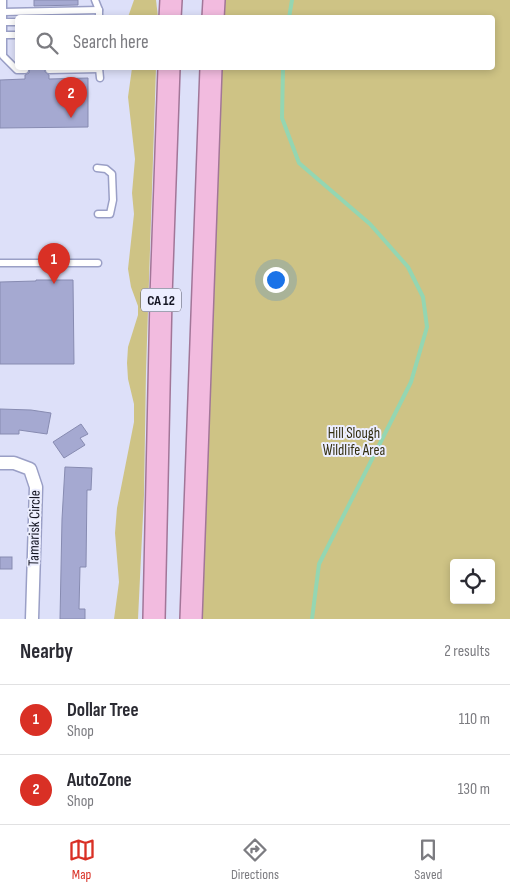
<!DOCTYPE html>
<style>
body{margin:0;font-family:"Sofia Sans Condensed",sans-serif;background:#f7f7f7;color:#2b2b33}
.controls{position:absolute;right:15px;bottom:15px;display:grid;overflow:hidden;border-radius:5px;box-shadow:0 2px 8px #0003}
.controls button{width:45px;height:45px;display:grid;place-items:center;padding:0;border:0;border-bottom:1px solid #e1e1e2;background:#fff;color:#2b2b33;font:25px sans-serif}
.you{position:absolute;left:275px;top:279px;width:18px;height:18px;margin:-12px;border:4px solid #fff;border-radius:50%;background:#1a73e8;box-shadow:0 0 0 8px #1a73e833}
.badge{display:grid;place-items:center;width:32px;height:32px;border-radius:50%;background:#d93025;color:#fff;font-size:16px;font-weight:700}
.pin{position:absolute;translate:-50% -41px;filter:drop-shadow(0 1px 2px #0008)}
.pin::after{content:'';position:absolute;top:26px;width:18px;height:15px;background:inherit;clip-path:polygon(0 0,100% 0,50% 100%)}
.list{margin:0;padding:0;list-style:none}
h2{display:flex;justify-content:space-between;align-items:center;height:65px;margin:0;padding:0 20px;font-size:21px}
h2 small{font-size:16px;font-weight:400;color:#7c7c81}
.list li{display:grid;grid-template-columns:32px 1fr auto;gap:15px;align-items:center;box-sizing:border-box;height:70px;padding:0 20px;border-top:1px solid #e1e1e2}
.list b{display:block;font-size:19px;white-space:nowrap}
.list p{margin:0;font-size:16px;white-space:nowrap;color:#7c7c81}
.list em{font-size:16px;font-style:normal;color:#7c7c81}
.icon{flex:none;width:28px;height:28px;fill:none;stroke:currentColor;stroke-width:2;stroke-linecap:round;stroke-linejoin:round}
.map{position:relative;flex:none;width:510px;height:619px;overflow:hidden}
.search{position:absolute;background:#fff;box-shadow:0 2px 8px #0003;left:15px;right:15px;top:15px;height:55px;display:flex;align-items:center;gap:12px;box-sizing:border-box;padding:0 18px;border-radius:5px;color:#7c7c81;font-size:19px}
.sheet{height:205px;background:#fff}
nav{display:flex;justify-content:space-around;align-items:center;box-sizing:border-box;height:70px;border-top:1px solid #e1e1e2;background:#fff;font-size:14px;color:#7c7c81}
nav a{display:grid;justify-items:center;gap:2px}
nav .on{color:#d93025}
.map>svg:first-child{display:block}
.green{fill:#cec385;fill-rule:evenodd}
.lines{fill:none;stroke-linecap:round;stroke-linejoin:round}
.stream{stroke:#94d6b2;stroke-width:4}
.building{fill:#a5a9d1;stroke:#878bb1}
.service-casing{stroke:#9a9fc6;stroke-width:9}
.minor-casing{stroke:#9a9fc6;stroke-width:15}
.trunk-casing{stroke:#a27698;stroke-width:24}
.service{stroke:#fff;stroke-width:6}
.minor{stroke:#fff;stroke-width:12}
.trunk{stroke:#f2bbdf;stroke-width:21}
.labels{text-anchor:middle;stroke-width:4;stroke-linejoin:round;paint-order:stroke}
.shield{fill:#eceeff;stroke:#555665;stroke-width:1}
.shield-label{font-size:14px;font-weight:bold;fill:#141523}
.park-label{font-size:15px;fill:#342f11;stroke:#eceeff}
.street-label{font-size:15px;fill:#141523;stroke:#eceeff}
</style>
<div class="map">
<svg width="510" height="619" viewBox="0 0 510 619">
<rect width="100%" height="100%" fill="#dde0f9"/>
<g class="green">
<path d="M 134,0 L 156,0 L 158,17 L 128,17 Z"/>
<path d="M 214,0 L 510,0 L 510,619 L 191,619 L 211,68 L 492,68 L 492,18 L 213,17 ZM 454,563 L 491,563 L 491,600 L 454,600 Z"/>
<path d="M 132,68 L 156,68 L 146,371 L 144,495 L 138,619 L 114,619 L 119,582 L 115,533 L 117,508 L 134,422 L 134,404 L 128,379 L 127,363 L 128,347 L 138,315 L 138,306 L 131,287 L 128,269 L 134,214 L 132,193 L 135,159 L 128,97 Z"/>
</g>
<g class="lines">
<g class="stream">
<path d="M 289,18 L 292,0"/>
<path d="M 283,68 L 282,118 L 299,163 L 370,224 L 408,267 L 423,297 L 427,327 L 411,382 L 319,564 L 312,619"/>
</g>
</g>
<g class="building">
<path d="M 34,0 L 78,0 L 78,5 L 34,6 Z"/>
<path d="M 30,68 L 45,68 L 45,72 L 49,75 L 49,79 L 88,78 L 88,127 L 0,128 L 0,80 L 25,79 L 25,75 L 29,73 Z"/>
<path d="M 36,280 L 73,280 L 74,364 L 0,364 L 0,282 L 36,281 Z"/>
<path d="M 0,409 L 31,410 L 51,413 L 47,434 L 19,430 L 19,434 L 0,434 Z"/>
<path d="M 81,424 L 88,434 L 80,438 L 85,445 L 64,458 L 53,442 Z"/>
<path d="M 65,467 L 92,468 L 91,490 L 87,490 L 86,567 L 80,567 L 79,609 L 85,609 L 85,619 L 60,619 L 62,519 Z"/>
<rect x="0" y="557" width="12" height="12"/>
</g>
<g class="lines">
<defs>
<g id="service">
<path d="M 3,0 L 3,56 L 17,70 L 25,70"/>
<path d="M 95,0 L 99,10 L 99,18"/>
<path d="M 3,12 L 99,10"/>
<path d="M 3,22 L 18,22"/>
<path d="M 3,35 L 18,35"/>
<path d="M 99,68 L 100,78"/>
<path d="M 49,70 L 99,69"/>
<path d="M 97,168 L 106,169 L 112,174 L 113,200 L 110,214 L 98,214"/>
<path d="M 0,263 L 98,263"/>
</g>
<path id="minor" d="M 0,463 L 14,463 L 30,469 L 36,487 L 32,619"/>
<g id="trunk">
<path d="M 170,18 L 171,0"/>
<path d="M 213,18 L 214,0"/>
<path d="M 154,619 L 161,297 L 169,68"/>
<path d="M 191,619 L 211,68"/>
</g>
</defs>
<use href="#service" class="service-casing"/>
<use href="#minor" class="minor-casing"/>
<use href="#trunk" class="trunk-casing"/>
<use href="#service" class="service"/>
<use href="#minor" class="minor"/>
<use href="#trunk" class="trunk"/>
</g>
<g class="labels">
<rect class="shield" x="141" y="288.5" width="40" height="23" rx="4"/>
<g class="shield-label">
<text x="161" y="305">CA 12</text>
</g>
<g class="park-label">
<text x="354" y="438">Hill Slough<tspan x="354" dy="17">Wildlife Area</tspan></text>
</g>
<g class="street-label">
<text transform="translate(34 528) rotate(-89)" y="5">Tamarisk Circle</text>
</g>
</g>
</svg>
<div class="controls">
<button><svg class="icon" aria-label="locate" viewBox="0 0 24 24"><circle cx="12" cy="12" r="6"/><path d="M12 2v4M12 18v4M2 12h4M18 12h4"/></svg></button>
</div>
<div class="you"></div>
<div class="pin badge" style="left:54px;top:284px">1</div>
<div class="pin badge" style="left:71px;top:118px">2</div>
<div class="search"><svg class="icon" aria-label="search" viewBox="0 0 24 24"><circle cx="10" cy="10" r="6"/><path d="M15 15l6 6"/></svg>Search here</div>
</div>
<section class="sheet">
<h2>Nearby<small>2 results</small></h2>
<ul class="list">
<li><span class="badge">1</span><div><b>Dollar Tree</b><p>Shop</p></div><em>110 m</em></li>
<li><span class="badge">2</span><div><b>AutoZone</b><p>Shop</p></div><em>130 m</em></li>
</ul>
</section>
<nav>
<a class="on"><svg class="icon" aria-label="map" viewBox="0 0 24 24"><path d="M3 6l6-2 6 2 6-2v14l-6 2-6-2-6 2zM9 4v14M15 6v14"/></svg>Map</a>
<a><svg class="icon" aria-label="directions" viewBox="0 0 24 24"><path d="M12 3l9 9-9 9-9-9zM9 14v-3h6M13 9l2 2-2 2"/></svg>Directions</a>
<a><svg class="icon" aria-label="saved" viewBox="0 0 24 24"><path d="M7 4h10v16l-5-4-5 4z"/></svg>Saved</a>
</nav>
